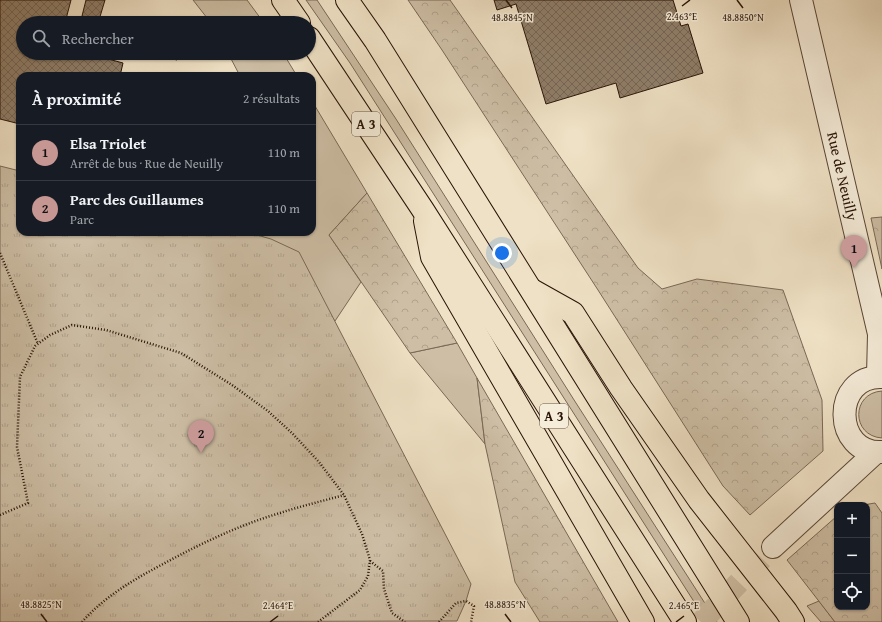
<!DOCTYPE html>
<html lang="fr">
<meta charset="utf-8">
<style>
body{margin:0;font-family:"Gentium Book Plus",serif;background:#242831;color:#f1f3f6}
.controls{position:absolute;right:12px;bottom:12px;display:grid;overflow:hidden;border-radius:8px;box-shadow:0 1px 3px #0004}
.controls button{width:36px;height:36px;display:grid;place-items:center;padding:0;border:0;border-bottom:1px solid #363941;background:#171b24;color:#f1f3f6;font:20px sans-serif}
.you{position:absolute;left:502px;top:253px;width:14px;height:14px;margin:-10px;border:3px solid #fff;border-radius:50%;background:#1a73e8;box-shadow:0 0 0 6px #1a73e833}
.badge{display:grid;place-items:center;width:26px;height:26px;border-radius:50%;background:#c59692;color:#111;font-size:13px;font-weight:700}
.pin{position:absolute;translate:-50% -33px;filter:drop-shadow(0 1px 2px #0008)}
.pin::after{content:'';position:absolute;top:21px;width:14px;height:12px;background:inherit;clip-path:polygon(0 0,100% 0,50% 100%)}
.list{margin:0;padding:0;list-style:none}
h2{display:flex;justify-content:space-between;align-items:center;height:52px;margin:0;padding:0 16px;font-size:17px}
h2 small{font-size:13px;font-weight:400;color:#9ea1a6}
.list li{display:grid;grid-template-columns:26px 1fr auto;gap:12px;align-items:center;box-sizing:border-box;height:56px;padding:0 16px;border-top:1px solid #363941}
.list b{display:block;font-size:15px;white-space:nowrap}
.list p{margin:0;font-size:13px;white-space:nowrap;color:#9ea1a6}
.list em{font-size:13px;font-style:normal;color:#9ea1a6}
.icon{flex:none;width:22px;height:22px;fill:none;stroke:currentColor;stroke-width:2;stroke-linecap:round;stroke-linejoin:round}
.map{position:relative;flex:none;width:882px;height:622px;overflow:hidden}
.search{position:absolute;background:#171b24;box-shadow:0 1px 3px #0004;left:16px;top:16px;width:300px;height:44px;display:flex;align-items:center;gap:10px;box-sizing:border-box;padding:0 14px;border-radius:22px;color:#9ea1a6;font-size:15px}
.panel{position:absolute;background:#171b24;box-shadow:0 1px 3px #0004;left:16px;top:72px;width:300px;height:164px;border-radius:12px}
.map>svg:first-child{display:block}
.green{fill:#cdbea5;stroke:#7a6856}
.forest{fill:url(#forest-crowns);stroke:#7a6856}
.park{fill:url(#park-tufts);stroke:#7a6856}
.building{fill:url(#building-cross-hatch);stroke:#281307}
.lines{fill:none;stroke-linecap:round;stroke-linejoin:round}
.minor-tunnel{stroke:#d1c2a8;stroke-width:22;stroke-dasharray:22 11;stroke-linecap:butt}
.minor-casing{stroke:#5a4636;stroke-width:24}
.highway-casing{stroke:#281307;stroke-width:24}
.path{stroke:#281307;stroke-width:2.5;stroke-dasharray:1 2;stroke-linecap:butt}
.minor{stroke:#f5ecd9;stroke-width:22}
.highway{stroke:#efe1c5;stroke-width:22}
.ticks{fill:none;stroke:#281307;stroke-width:1.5}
.labels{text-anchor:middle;stroke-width:3;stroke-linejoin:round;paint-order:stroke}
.shield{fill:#f5ecd9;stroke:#665446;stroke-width:1}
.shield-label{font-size:14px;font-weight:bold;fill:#281307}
.street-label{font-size:15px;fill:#281307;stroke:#f5ecd9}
.ticks-label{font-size:10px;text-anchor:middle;fill:#281307;stroke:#f5ecd9;stroke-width:3;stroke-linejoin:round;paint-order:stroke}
</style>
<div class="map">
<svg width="882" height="622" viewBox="0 0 882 622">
<defs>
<pattern id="forest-crowns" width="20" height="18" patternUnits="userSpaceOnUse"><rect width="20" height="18" fill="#cdbea5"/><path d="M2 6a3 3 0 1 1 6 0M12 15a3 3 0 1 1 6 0" fill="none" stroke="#b0a28d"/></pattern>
<pattern id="park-tufts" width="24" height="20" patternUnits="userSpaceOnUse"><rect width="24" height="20" fill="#cdbea5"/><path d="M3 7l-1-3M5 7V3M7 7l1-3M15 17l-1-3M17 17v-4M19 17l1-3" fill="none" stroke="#b0a28d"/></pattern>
<pattern id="building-cross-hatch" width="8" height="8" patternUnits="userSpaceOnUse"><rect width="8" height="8" fill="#8f7e6a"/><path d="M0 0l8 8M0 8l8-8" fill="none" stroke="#756655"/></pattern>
</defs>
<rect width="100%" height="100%" fill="#efe1c5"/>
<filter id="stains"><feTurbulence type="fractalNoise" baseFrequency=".005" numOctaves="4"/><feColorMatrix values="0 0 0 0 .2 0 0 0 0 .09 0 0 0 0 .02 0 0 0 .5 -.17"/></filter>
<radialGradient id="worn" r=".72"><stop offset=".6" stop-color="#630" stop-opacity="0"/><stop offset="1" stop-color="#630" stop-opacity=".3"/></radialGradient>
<g class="green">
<path d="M 193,0 L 247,0 L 264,23 L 211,23 Z"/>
<path d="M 306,0 L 317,0 L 396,119 L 576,403 L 717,622 L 707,622 L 440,204 L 350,63 Z"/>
<path d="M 228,53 L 283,53 L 297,76 L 240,76 Z"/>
<path d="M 312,101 L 367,193 L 329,235 L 361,282 L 335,321 L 259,232 L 312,232 Z"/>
<path d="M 457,343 L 477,378 L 485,444 L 410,353 Z"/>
<path d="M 882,391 L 882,438 C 851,436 851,393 882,391 Z"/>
<path d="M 819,601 L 835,622 L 821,622 L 807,606 Z"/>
</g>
<g class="forest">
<path d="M 408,0 L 450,0 L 638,268 L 662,289 L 697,279 L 783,290 L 822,400 L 823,451 L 750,515 L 723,486 L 598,290 L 442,50 Z"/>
<path d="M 367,193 L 457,343 L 410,353 L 329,235 Z"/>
<path d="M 882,217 L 882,269 L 871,218 Z"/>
<path d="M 477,378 L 618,622 L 540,622 L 515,582 L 485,444 Z"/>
<path d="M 875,503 L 882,513 L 882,622 L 835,622 L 787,560 L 837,516 L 837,607 L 867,607 L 867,505 L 863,505 Z"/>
</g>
<path class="park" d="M 0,166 L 20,171 L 20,232 L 246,232 L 271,239 L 299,252 L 471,584 L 466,601 L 457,621 L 0,622 Z"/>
<g class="building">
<path d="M 0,0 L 71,0 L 65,23 L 23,23 L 23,53 L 86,53 L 123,63 L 120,76 L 20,76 L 20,124 L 0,119 Z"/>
<path d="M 86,0 L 105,0 L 99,20 L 82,16 Z"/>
<path d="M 494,0 L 673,0 L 681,26 L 688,24 L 703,73 L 620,98 L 616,83 L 546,104 L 516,4 L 497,10 Z"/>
<path d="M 150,53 L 179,53 L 177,60 Z"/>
</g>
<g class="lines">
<path class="minor-tunnel" d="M 701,622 L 773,547"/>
<defs>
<g id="minor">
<path id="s1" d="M 801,0 L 879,334 L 878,376"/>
<path d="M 882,377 C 831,375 833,455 882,452"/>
<path d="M 773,547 L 876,452"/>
</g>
<g id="highway">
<path d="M 283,0 L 299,23"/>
<path d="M 347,0 L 375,40 L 738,622"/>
<path d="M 309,38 L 423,210 L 685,622"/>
<path d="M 425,221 L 432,257 L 643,622"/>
<path d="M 532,290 L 573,313 L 621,388 L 699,500 L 786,611 L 793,622"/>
</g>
</defs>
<use href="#minor" class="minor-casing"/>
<use href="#highway" class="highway-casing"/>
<g class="path">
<path d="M 0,253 L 38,344"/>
<path d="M 0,515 L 28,503 L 17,447 L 20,377 L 35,346 L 50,335 L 72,325 L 106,330 L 181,353 L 232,385 L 268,411 L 293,434 L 319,462 L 344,495 L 362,534 L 370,560 L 368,576 L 360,590 L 318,622"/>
<path d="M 370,561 L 383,571 L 384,589 L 392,613 L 405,622"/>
<path d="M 82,622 C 104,597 133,580 163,564 C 200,544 239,525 280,513 C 301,506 323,501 344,495"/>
<path d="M 439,622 L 456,603 L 466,601 L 474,606 L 471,622"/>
</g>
<use href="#minor" class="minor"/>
<use href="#highway" class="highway"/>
</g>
<path class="ticks" d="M 506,0 L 512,8M 737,0 L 743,8M 682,6 L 690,0M 41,614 L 47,622M 505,614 L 511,622M 270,622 L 278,616M 676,622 L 684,616"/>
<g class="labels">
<g class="shield">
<rect x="352" y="112" width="28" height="24" rx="3"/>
<rect x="540" y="404" width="28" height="24" rx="3"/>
</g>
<g class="shield-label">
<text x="366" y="129">A 3</text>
<text x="554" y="421">A 3</text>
</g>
<g class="street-label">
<text dy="5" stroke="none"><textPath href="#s1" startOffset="181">Rue de Neuilly</textPath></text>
</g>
</g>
<g class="ticks-label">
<text x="682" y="20">2.463°E</text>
<text x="512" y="21">48.8845°N</text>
<text x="743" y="21">48.8850°N</text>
<text x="41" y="608">48.8825°N</text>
<text x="505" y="608">48.8835°N</text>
<text x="278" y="609">2.464°E</text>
<text x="684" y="609">2.465°E</text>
</g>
<rect width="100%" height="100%" filter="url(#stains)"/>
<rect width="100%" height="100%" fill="url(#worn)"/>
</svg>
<div class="controls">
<button>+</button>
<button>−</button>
<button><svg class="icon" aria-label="locate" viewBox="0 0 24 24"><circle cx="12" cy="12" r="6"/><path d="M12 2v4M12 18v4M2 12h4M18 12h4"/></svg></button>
</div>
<div class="you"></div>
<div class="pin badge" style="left:854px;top:268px">1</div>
<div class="pin badge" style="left:201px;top:453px">2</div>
<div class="search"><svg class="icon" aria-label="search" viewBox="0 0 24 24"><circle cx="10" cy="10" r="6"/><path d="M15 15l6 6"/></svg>Rechercher</div>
<section class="panel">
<h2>À proximité<small>2 résultats</small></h2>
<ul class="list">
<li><span class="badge">1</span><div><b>Elsa Triolet</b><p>Arrêt de bus · Rue de Neuilly</p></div><em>110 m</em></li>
<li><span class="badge">2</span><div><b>Parc des Guillaumes</b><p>Parc</p></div><em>110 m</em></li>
</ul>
</section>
</div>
